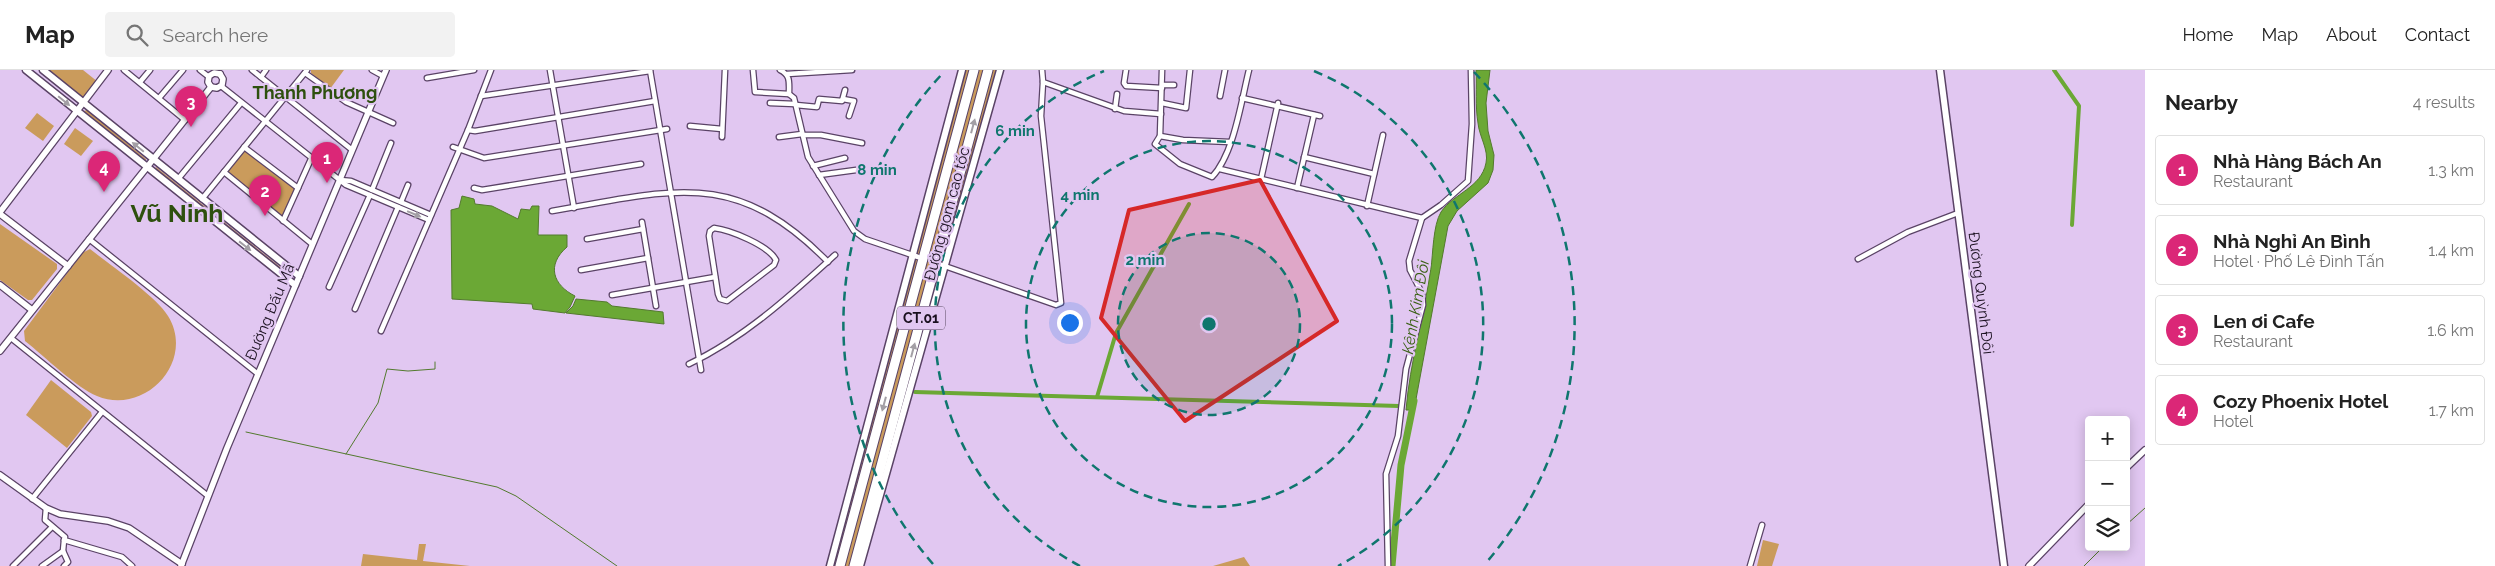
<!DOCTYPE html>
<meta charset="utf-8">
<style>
body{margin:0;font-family:Raleway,sans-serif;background:#f2f2f2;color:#222}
.controls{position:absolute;right:15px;bottom:15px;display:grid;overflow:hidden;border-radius:5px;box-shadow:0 2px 12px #0003}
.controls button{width:45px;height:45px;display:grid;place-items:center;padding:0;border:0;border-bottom:1px solid #e0e0e0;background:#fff;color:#222;font:25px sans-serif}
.you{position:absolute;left:1069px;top:252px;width:18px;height:18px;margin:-12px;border:4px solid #fff;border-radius:50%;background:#1a73e8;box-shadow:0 0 0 8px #1a73e833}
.badge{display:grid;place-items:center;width:32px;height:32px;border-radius:50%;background:#db2777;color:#fff;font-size:16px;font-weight:700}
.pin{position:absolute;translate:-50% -41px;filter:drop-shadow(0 1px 2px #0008)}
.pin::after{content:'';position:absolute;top:26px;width:18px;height:15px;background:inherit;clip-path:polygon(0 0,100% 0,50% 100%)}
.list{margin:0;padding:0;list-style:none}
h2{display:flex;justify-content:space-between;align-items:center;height:65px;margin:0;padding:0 20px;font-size:21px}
h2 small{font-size:16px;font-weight:400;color:#767676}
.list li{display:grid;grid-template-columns:32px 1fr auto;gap:15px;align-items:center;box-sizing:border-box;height:70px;margin:0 10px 10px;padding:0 10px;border:1px solid #e0e0e0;border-radius:5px}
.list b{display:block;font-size:19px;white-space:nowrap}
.list p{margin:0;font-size:16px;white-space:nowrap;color:#767676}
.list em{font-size:16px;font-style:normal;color:#767676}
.icon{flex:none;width:28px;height:28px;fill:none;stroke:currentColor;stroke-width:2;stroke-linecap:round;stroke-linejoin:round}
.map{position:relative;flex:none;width:2145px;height:496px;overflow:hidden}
header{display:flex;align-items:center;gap:30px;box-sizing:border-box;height:70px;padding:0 25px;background:#fff;border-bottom:1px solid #e0e0e0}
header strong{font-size:24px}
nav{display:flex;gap:28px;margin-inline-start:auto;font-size:18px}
.search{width:350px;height:45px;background:#f2f2f2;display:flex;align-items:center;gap:12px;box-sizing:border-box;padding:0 18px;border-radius:5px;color:#767676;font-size:19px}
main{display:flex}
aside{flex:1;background:#fff}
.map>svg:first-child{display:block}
.green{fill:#ca9b5c}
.water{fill:#6ba835;stroke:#537a2e}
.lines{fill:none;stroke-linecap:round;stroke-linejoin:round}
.stream{stroke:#537a2e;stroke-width:1}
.canal{stroke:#6ba835;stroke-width:4}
.river{stroke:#6ba835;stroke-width:7}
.minor-casing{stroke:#5a4366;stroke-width:7}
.tertiary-casing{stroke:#5a4366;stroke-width:8}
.secondary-casing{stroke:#5a4366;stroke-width:9}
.motorway-casing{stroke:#5a4366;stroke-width:11}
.minor{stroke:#fff;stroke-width:4.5}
.tertiary{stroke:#fff;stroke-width:5.5}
.secondary{stroke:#fff;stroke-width:6}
.motorway{stroke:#fff;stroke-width:9}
.oneway{fill:#a39fa5}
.marked{fill:#d62828;fill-opacity:0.2;stroke:#d62828;stroke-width:4;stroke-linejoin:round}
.ring{fill:none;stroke:#0f766e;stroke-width:2.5;stroke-dasharray:9 6}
.labels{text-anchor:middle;stroke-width:4.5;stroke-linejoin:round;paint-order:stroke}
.shield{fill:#e1c7f1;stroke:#56475e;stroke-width:1}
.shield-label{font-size:14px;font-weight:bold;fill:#1a101f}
.street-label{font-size:15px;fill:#1a101f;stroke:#e1c7f1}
.water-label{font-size:16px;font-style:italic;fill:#396013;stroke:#e1c7f1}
.quarter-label{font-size:18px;font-weight:bold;fill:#2e500e;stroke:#e1c7f1}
.town-label{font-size:25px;font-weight:bold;fill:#2e500e;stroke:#e1c7f1}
.centre{fill:#0f766e;stroke:#e1c7f1;stroke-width:2.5}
.ring-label{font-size:15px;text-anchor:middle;font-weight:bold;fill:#0f766e;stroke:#e1c7f1;stroke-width:4.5;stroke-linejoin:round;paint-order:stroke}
</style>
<header>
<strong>Map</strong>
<div class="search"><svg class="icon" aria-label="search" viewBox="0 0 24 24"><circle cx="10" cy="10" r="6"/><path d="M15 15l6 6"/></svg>Search here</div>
<nav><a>Home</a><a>Map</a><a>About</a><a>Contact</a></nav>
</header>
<main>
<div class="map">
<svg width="2145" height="496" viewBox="0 0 2145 496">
<rect width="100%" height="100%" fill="#e1c7f1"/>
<g class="green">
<path d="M 43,0 L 83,0 L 98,12 L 84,32 Z"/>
<path d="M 311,0 L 344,0 L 330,19 L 311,3 Z"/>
<path d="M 964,0 L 971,0 L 921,186 L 916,184 Z"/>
<path d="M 978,0 L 985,0 L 850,496 L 843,496 Z"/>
<path d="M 992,0 L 996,0 L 944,194 L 939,193 Z"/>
<path d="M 87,40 L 146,89 L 146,91 L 86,44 L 84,41 Z"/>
<path d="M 37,43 L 54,56 L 43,71 L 25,58 Z"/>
<path d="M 75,58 L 93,71 L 81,86 L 64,74 Z"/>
<path d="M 244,77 L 298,118 L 283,151 L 224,102 Z"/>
<path d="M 156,97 L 208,139 L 209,142 L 155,99 Z"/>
<path d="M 219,148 L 289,204 L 289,206 L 217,149 Z"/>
<path d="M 0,154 L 57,194 L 57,199 L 32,230 L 28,230 L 0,210 Z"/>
<path d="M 90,179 C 110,195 156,226 168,246 C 196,291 145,346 97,326 C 77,318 44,286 25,271 L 24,261 L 82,183 Z"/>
<path d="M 914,188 L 919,189 L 837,496 L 833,496 Z"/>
<path d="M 51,310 L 91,342 L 92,346 L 67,378 L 26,345 Z"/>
<path d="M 1763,470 L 1779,474 L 1772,496 L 1757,496 Z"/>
<path d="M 419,474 L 426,474 L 423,491 L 470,496 L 361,496 L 363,484 L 417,490 Z"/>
<path d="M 1244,487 L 1250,496 L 1213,496 Z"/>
</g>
<g class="water">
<path d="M 1476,0 L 1490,0 L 1486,33 L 1488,61 L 1494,85 L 1493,100 L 1488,113 L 1457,141 L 1448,156 L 1414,340 L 1406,340 C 1410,292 1424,246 1431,198 C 1433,184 1433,155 1441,142 C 1454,123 1481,118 1486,93 C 1489,80 1479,66 1478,53 C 1475,36 1477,17 1476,0 Z"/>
<path d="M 462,126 L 474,129 L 475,134 L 492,136 L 518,149 L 521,139 L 530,140 L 532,136 L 539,136 L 538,165 L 567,165 L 567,177 C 546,195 553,215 575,226 L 570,237 L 565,243 L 533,239 L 532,234 L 452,229 L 451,140 L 459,138 Z"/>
<path d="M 576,229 L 607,232 L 612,236 L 663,242 L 664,254 L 566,243 L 573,236 Z"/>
</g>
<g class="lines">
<g class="stream">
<path d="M 246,362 L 497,417 L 516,426 L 617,496"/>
<path d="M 346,384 L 378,333 L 387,299 L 408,301 L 435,299 L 435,292"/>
<path d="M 2126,455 L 2145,438"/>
<path d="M 2084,496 L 2103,477"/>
</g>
<g class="canal">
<path d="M 2054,0 L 2079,36 L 2072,155"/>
<path d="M 915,322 L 1399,336"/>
<path d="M 1097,327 L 1116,263 L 1189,134"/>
</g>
<path class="river" d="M 1392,496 L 1401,395 L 1414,331"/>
<defs>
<g id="minor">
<path d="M 124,0 L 185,50"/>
<path d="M 200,0 L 209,7"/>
<path d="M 252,0 L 351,79"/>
<path d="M 372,0 L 383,6"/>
<path d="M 550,0 L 574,138"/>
<path d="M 650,0 L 701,300"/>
<path d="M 753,0 L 755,22 L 789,24"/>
<path d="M 780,0 C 791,5 789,13 789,24 L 794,28 L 808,87 L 854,161 L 865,169 L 918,187"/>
<path d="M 1042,0 L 1043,12 L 1124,41 L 1161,44"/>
<path d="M 1126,0 L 1124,13 L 1126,16 L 1162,18"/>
<path d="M 1162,0 L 1160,66 L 1155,74 L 1180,94 L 1212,107 C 1234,84 1241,32 1249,0"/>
<path d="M 305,3 L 346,32 L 393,53"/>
<path d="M 787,4 L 852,0"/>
<path d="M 261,7 L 266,0"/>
<path d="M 427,8 L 474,0"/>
<path d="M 140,12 L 150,0"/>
<path d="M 1163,15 L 1174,15"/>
<path d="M 221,16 L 346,115 L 429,150"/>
<path d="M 481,26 L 650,1"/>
<path d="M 1220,26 L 1225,0"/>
<path d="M 159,28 L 183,0"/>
<path d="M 1242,28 L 1320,46"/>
<path d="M 843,29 L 854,31 L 849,46"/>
<path d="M 770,33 L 795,34"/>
<path d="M 1162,33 L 1186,38 L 1190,0"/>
<path d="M 796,35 L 817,37 L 819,29 L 842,31 L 845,20"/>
<path d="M 1115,39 L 1117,24"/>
<path d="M 690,56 L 722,59"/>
<path d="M 468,60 L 475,61 L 655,31"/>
<path d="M 803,65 L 821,65 L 862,73"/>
<path d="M 1160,66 L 1183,70 L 1230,72"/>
<path d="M 722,67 L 725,0"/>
<path d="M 779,67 L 802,64"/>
<path d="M 244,77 L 298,118"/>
<path d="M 453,77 L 484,88 L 667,59"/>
<path d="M 1304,87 L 1374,104"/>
<path d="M 813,96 L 845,88"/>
<path d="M 1220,99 L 1422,148"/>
<path d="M 224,102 L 312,174"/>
<path d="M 819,105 L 856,100"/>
<path d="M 178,109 L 241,33"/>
<path d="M 1261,109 L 1278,33"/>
<path d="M 340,110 L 351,111 L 431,145"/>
<path d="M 474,118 L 482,120 L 641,94"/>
<path d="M 1297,118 L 1314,45"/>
<path d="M 372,120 L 391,73"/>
<path d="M 202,129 L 307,0"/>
<path d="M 401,132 L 408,115"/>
<path d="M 1367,136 L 1383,65"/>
<path d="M 552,141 C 671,121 734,96 828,192"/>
<path d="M 1422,148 L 1441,135 L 1468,111 L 1472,54 L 1471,0"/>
<path d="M 283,151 L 311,89"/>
<path d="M 642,152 L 656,236"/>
<path d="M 714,158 C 730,160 768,175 776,190 L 774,195 L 727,231 L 720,229 L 718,224 L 709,166 L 710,161 Z"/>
<path d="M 89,169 L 258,304"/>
<path d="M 587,169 L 643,159"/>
<path d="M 1858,189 L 1908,162 L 1958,143"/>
<path d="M 939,194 L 1056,235 L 1061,233 L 1041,46 L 1043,12"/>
<path d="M 581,200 L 648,188"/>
<path d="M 329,217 L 370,125"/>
<path d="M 612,225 L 715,207"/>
<path d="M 355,239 L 398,137"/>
<path d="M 381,261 L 468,60 L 491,0"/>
<path d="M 11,268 L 208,426"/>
<path d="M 689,294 C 744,268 790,226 835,185"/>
<path d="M 32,429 L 102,342"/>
<path d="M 46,438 L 45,450 L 65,467 L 64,470 L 122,487 L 132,496"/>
<path d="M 13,496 L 52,457"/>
<path d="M 42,496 L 63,481"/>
<path d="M 64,496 L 68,492 L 63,481 L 64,470"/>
<path d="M 1388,496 L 1386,404 L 1398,366 L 1406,299 L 1423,235 L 1422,223 L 1410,200 L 1409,191 L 1422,148"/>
<path d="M 1750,496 L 1762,455"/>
</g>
<g id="tertiary">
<path d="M 211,17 L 217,18 L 222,15 L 223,9 L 220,4"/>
<path d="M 211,17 L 208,12 L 209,6 L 214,3 L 220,4"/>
<path d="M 0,142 L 108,0"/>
<path d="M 0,144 L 68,196"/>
<path d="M 0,215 L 32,240"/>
<path d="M 0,281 L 211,17"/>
<path d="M 2126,398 L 2145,380"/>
<path d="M 0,405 L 46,438 L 60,444 L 108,451 L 129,458 L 182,494"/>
<path d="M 181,496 L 227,378 L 386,0"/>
<path d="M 2029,496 L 2089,434"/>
</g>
<g id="secondary">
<path d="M 26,0 L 295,215"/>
<path d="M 43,0 L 299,206"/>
<path d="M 1940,0 L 2004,496"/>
<path d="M 830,496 L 962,0"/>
<path d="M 860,496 L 1000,0"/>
</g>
<g id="motorway">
<path d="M 840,496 L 974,0"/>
<path d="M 854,496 L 988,0"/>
</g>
</defs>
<use href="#minor" class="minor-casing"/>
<use href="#tertiary" class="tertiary-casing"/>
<use href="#secondary" class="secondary-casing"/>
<use href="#motorway" class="motorway-casing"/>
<use href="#minor" class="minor"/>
<use href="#tertiary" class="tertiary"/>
<use href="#secondary" class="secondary"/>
<use href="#motorway" class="motorway"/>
</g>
<defs><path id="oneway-solid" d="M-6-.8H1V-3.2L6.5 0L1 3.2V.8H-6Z" transform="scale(1.25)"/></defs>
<g class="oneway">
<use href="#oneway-solid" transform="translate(64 31) rotate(39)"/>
<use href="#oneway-solid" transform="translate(973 56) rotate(-75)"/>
<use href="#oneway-solid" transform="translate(138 77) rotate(-141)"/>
<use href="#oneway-solid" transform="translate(414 144) rotate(23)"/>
<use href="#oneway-solid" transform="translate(245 176) rotate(38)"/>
<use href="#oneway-solid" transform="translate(913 280) rotate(-75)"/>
<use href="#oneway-solid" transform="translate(884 334) rotate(105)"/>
</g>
<path class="marked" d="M 1260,110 L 1337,251 L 1185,351 L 1101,248 L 1129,140 Z"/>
<circle cx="1209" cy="254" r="91" fill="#0f766e" fill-opacity=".12"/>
<g class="ring">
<circle cx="1209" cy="254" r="91"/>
<circle cx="1209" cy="254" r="183"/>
<path d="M1080 496A274 274 0 0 1 1104 1M1314 1A274 274 0 0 1 1338 496"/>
<path d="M933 494A366 366 0 0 1 944 2M1474 2A366 366 0 0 1 1485 494"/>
</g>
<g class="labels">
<rect class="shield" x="897" y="236.5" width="48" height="23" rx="4"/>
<g class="shield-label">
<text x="921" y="253">CT.01</text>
</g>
<g class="street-label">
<text transform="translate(947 144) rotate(-75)" y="5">Đường gom cao tốc</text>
<text transform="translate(1981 223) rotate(83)" y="5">Đường Quỳnh Đôi</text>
<text transform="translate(270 242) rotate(-67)" y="5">Đường Đấu Mã</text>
</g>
<g class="water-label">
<text transform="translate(1415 237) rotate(-80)" y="6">Kênh Kim Đôi</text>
</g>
<g class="quarter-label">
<text x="315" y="29">Thanh Phương</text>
</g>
<g class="town-label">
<text x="177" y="152">Vũ Ninh</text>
</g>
</g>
<circle cx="1209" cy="254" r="8" class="centre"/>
<g class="ring-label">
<text x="1015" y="66">6 min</text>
<text x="877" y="105">8 min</text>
<text x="1080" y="130">4 min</text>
<text x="1145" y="195">2 min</text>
</g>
</svg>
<div class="controls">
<button>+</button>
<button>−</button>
<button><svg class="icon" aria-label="layers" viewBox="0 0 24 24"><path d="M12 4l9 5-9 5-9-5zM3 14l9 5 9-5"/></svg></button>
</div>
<div class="you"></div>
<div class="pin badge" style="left:327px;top:113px">1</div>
<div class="pin badge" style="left:265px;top:146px">2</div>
<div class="pin badge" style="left:191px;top:57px">3</div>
<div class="pin badge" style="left:104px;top:122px">4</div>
</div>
<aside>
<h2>Nearby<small>4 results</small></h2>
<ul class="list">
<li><span class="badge">1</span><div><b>Nhà Hàng Bách An</b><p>Restaurant</p></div><em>1.3 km</em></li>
<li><span class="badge">2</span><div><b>Nhà Nghỉ An Bình</b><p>Hotel · Phố Lê Đình Tấn</p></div><em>1.4 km</em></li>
<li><span class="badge">3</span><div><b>Len ơi Cafe</b><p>Restaurant</p></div><em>1.6 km</em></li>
<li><span class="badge">4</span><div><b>Cozy Phoenix Hotel</b><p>Hotel</p></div><em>1.7 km</em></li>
</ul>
</aside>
</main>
